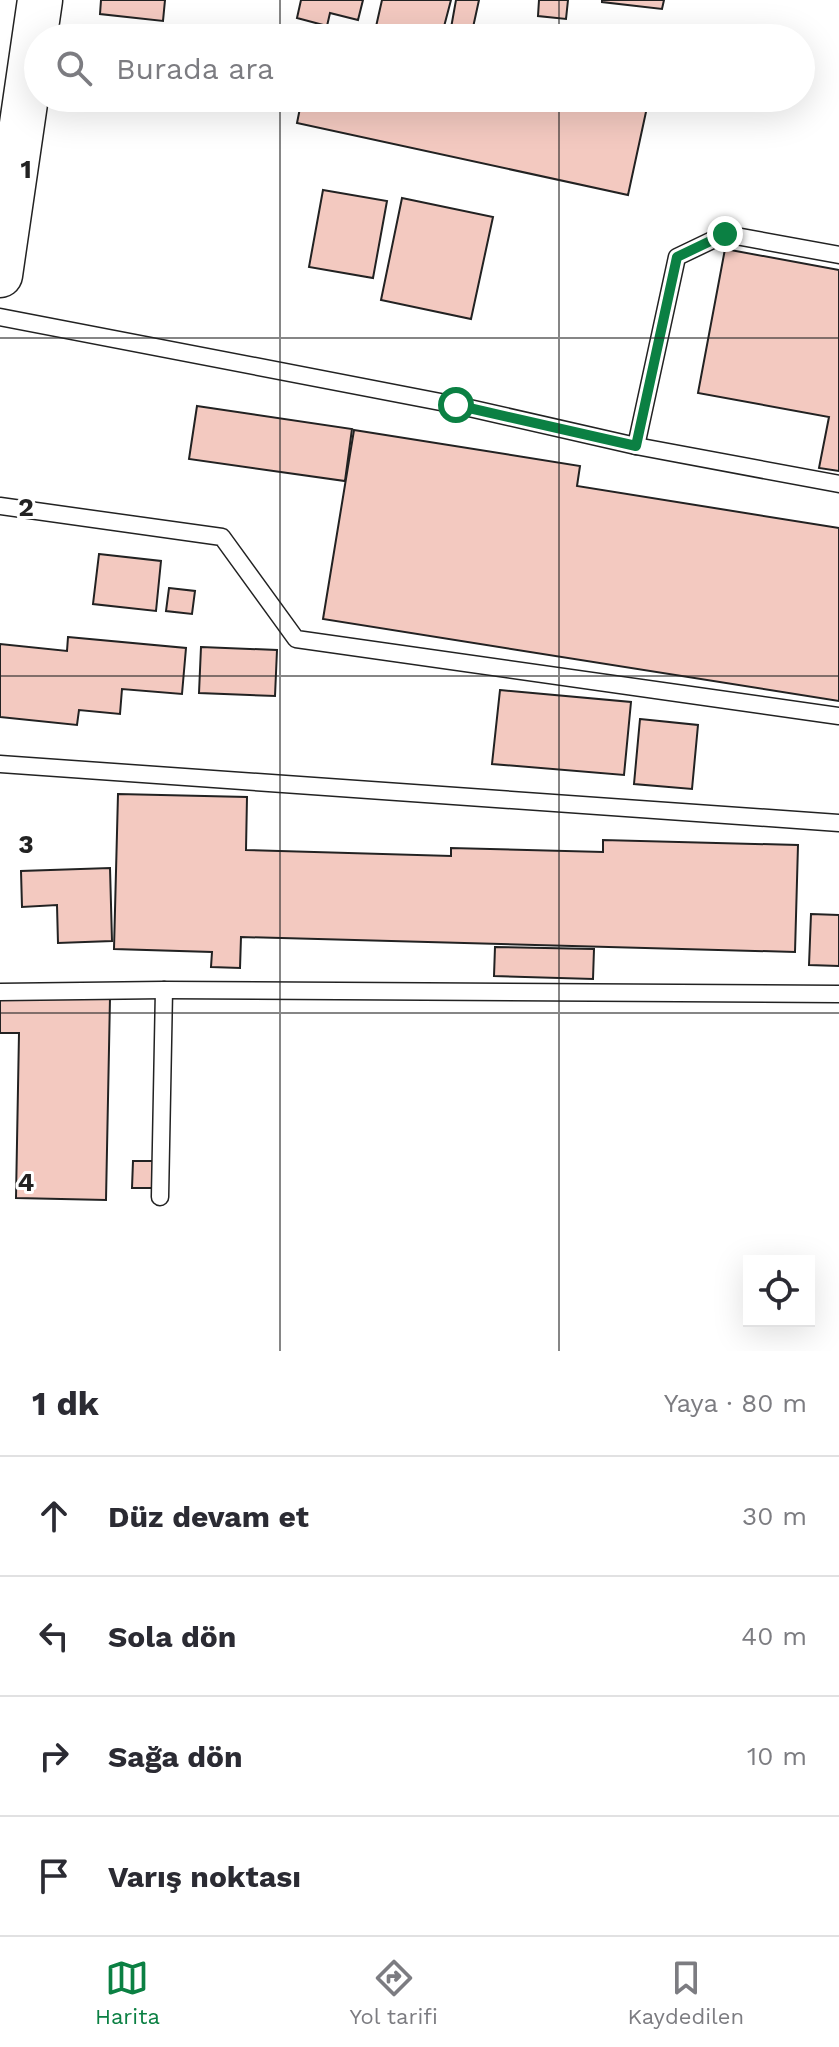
<!DOCTYPE html>
<html lang="tr">
<meta charset="utf-8">
<style>
body{margin:0;font-family:"Work Sans",sans-serif;background:#f2f2f3;color:#2b2b33}
.controls{position:absolute;right:24px;bottom:24px;display:grid;overflow:hidden;border-radius:0px;box-shadow:0 8px 32px #0002}
.controls button{width:72px;height:72px;display:grid;place-items:center;padding:0;border:0;border-bottom:2px solid #e1e1e2;background:#fff;color:#2b2b33;font:40px sans-serif}
.stop{position:absolute;width:24px;height:24px;margin:-18px;border:6px solid #0b8043;border-radius:50%;background:#fff}
.stop.end{background:#0b8043;border-color:#fff;box-shadow:0 2px 8px #0008}
.list{margin:0;padding:0;list-style:none}
h2{display:flex;justify-content:space-between;align-items:center;height:104px;margin:0;padding:0 32px;font-size:34px}
h2 small{font-size:26px;font-weight:400;color:#7c7c81}
.list li{display:grid;grid-template-columns:52px 1fr auto;gap:24px;align-items:center;box-sizing:border-box;height:120px;padding:0 32px;border-top:2px solid #e1e1e2}
.list b{display:block;font-size:30px;white-space:nowrap}
.list em{font-size:26px;font-style:normal;color:#7c7c81}
.icon{flex:none;width:44px;height:44px;fill:none;stroke:currentColor;stroke-width:2;stroke-linecap:round;stroke-linejoin:round}
.map{position:relative;flex:none;width:839px;height:1351px;overflow:hidden}
.search{position:absolute;background:#fff;box-shadow:0 8px 32px #0002;left:24px;right:24px;top:24px;height:88px;display:flex;align-items:center;gap:20px;box-sizing:border-box;padding:0 28px;border-radius:44px;color:#7c7c81;font-size:30px}
.sheet{height:584px;background:#fff}
nav{display:flex;justify-content:space-around;align-items:center;box-sizing:border-box;height:112px;border-top:2px solid #e1e1e2;background:#fff;font-size:22px;color:#7c7c81}
nav a{display:grid;justify-items:center;gap:4px}
nav .on{color:#0b8043}
.map>svg:first-child{display:block}
.building{fill:#f3c9c0;stroke:#222;stroke-width:2}
.lines{fill:none;stroke-linecap:round;stroke-linejoin:round}
.lane-casing{stroke:#222;stroke-width:19}
.secondary-casing{stroke:#222;stroke-width:47}
.lane{stroke:#fff;stroke-width:16}
.secondary{stroke:#fff;stroke-width:44}
.route{stroke:#0b8043;stroke-width:10}
.grid{fill:none;stroke:#222;stroke-width:2;stroke-opacity:0.55}
.grid-label{font-size:26px;text-anchor:middle;font-weight:bold;fill:#222;stroke:#fff;stroke-width:6;stroke-linejoin:round;paint-order:stroke}
</style>
<div class="map">
<svg width="839" height="1351" viewBox="0 0 839 1351">
<rect width="100%" height="100%" fill="#fff"/>
<g class="building">
<path d="M 101,0 L 165,0 L 163,21 L 100,14 Z"/>
<path d="M 301,0 L 363,0 L 358,20 L 330,13 L 327,26 L 297,18 Z"/>
<path d="M 382,0 L 451,0 L 441,38 L 404,38 L 375,31 Z"/>
<path d="M 456,0 L 479,0 L 472,32 L 451,28 Z"/>
<path d="M 539,0 L 568,0 L 566,19 L 538,16 Z"/>
<path d="M 602,0 L 664,0 L 662,9 L 602,2 Z"/>
<path d="M 317,31 L 350,38 L 316,38 Z"/>
<path d="M 302,98 L 649,98 L 628,195 L 297,123 Z"/>
<path d="M 323,190 L 387,201 L 373,278 L 309,267 Z"/>
<path d="M 402,198 L 493,217 L 471,319 L 381,300 Z"/>
<path d="M 725,249 L 839,270 L 839,471 L 819,468 L 829,417 L 698,393 Z"/>
<path d="M 197,406 L 352,429 L 345,481 L 189,459 Z"/>
<path d="M 354,430 L 580,466 L 577,486 L 839,528 L 839,701 L 323,619 Z"/>
<path d="M 99,554 L 161,561 L 156,611 L 93,604 Z"/>
<path d="M 169,588 L 195,591 L 192,614 L 166,611 Z"/>
<path d="M 68,637 L 186,648 L 182,694 L 122,689 L 120,714 L 79,710 L 77,725 L 0,717 L 0,644 L 67,651 Z"/>
<path d="M 201,647 L 277,650 L 275,696 L 199,693 Z"/>
<path d="M 500,690 L 631,702 L 624,775 L 492,764 Z"/>
<path d="M 640,719 L 698,725 L 692,789 L 634,784 Z"/>
<path d="M 118,794 L 247,797 L 246,850 L 451,856 L 451,848 L 603,852 L 603,840 L 798,845 L 795,952 L 241,937 L 240,968 L 211,967 L 212,952 L 114,949 Z"/>
<path d="M 110,868 L 112,941 L 58,943 L 57,905 L 22,907 L 21,871 Z"/>
<path d="M 811,914 L 839,915 L 839,966 L 809,965 Z"/>
<path d="M 495,947 L 594,949 L 593,979 L 494,976 Z"/>
<path d="M 0,996 L 110,998 L 106,1200 L 16,1198 L 19,1033 L 0,1033 Z"/>
<path d="M 133,1161 L 153,1161 L 152,1188 L 132,1188 Z"/>
</g>
<g class="lines">
<defs>
<g id="lane">
<path d="M 0,317 L 456,405 L 636,446 L 839,484"/>
<path d="M 636,446 L 677,257 L 725,234 L 839,255"/>
<path d="M 0,506 L 222,537 L 296,639 L 839,716"/>
<path d="M 0,764 L 839,823"/>
<path d="M 0,992 L 164,990 L 839,994"/>
<path d="M 160,1197 L 164,990"/>
</g>
<path id="secondary" d="M 0,275 L 40,0"/>
</defs>
<use href="#lane" class="lane-casing"/>
<use href="#secondary" class="secondary-casing"/>
<use href="#lane" class="lane"/>
<use href="#secondary" class="secondary"/>
</g>
<g class="lines">
<path class="route" d="M 456,405 L 636,446 L 677,257 L 725,234"/>
</g>
<path class="grid" d="M 280,0 L 280,38M 559,0 L 559,38M 280,98 L 280,1351M 559,98 L 559,1351M 0,338 L 839,338M 0,676 L 839,676M 0,1013 L 839,1013"/>
<g class="grid-label">
<text x="26" y="178">1</text>
<text x="26" y="516">2</text>
<text x="26" y="853">3</text>
<text x="26" y="1191">4</text>
</g>
</svg>
<div class="controls">
<button><svg class="icon" aria-label="locate" viewBox="0 0 24 24"><circle cx="12" cy="12" r="6"/><path d="M12 2v4M12 18v4M2 12h4M18 12h4"/></svg></button>
</div>
<div class="stop" style="left:456px;top:405px"></div>
<div class="stop end" style="left:725px;top:234px"></div>
<div class="search"><svg class="icon" aria-label="search" viewBox="0 0 24 24"><circle cx="10" cy="10" r="6"/><path d="M15 15l6 6"/></svg>Burada ara</div>
</div>
<section class="sheet">
<h2>1 dk<small>Yaya · 80 m</small></h2>
<ul class="list">
<li><svg class="icon" aria-label="ahead" viewBox="0 0 24 24"><path d="M12 20V5M6 11l6-6 6 6"/></svg><div><b>Düz devam et</b></div><em>30 m</em></li>
<li><svg class="icon" aria-label="left" viewBox="0 0 24 24"><path d="M17 20v-9H6M10 6l-5 5 5 5"/></svg><div><b>Sola dön</b></div><em>40 m</em></li>
<li><svg class="icon" aria-label="right" viewBox="0 0 24 24"><path d="M7 20v-9h11M14 6l5 5-5 5"/></svg><div><b>Sağa dön</b></div><em>10 m</em></li>
<li><svg class="icon" aria-label="arrive" viewBox="0 0 24 24"><path d="M6 21V4h12l-3 4 3 4H6"/></svg><div><b>Varış noktası</b></div></li>
</ul>
</section>
<nav>
<a class="on"><svg class="icon" aria-label="map" viewBox="0 0 24 24"><path d="M3 6l6-2 6 2 6-2v14l-6 2-6-2-6 2zM9 4v14M15 6v14"/></svg>Harita</a>
<a><svg class="icon" aria-label="directions" viewBox="0 0 24 24"><path d="M12 3l9 9-9 9-9-9zM9 14v-3h6M13 9l2 2-2 2"/></svg>Yol tarifi</a>
<a><svg class="icon" aria-label="saved" viewBox="0 0 24 24"><path d="M7 4h10v16l-5-4-5 4z"/></svg>Kaydedilen</a>
</nav>
